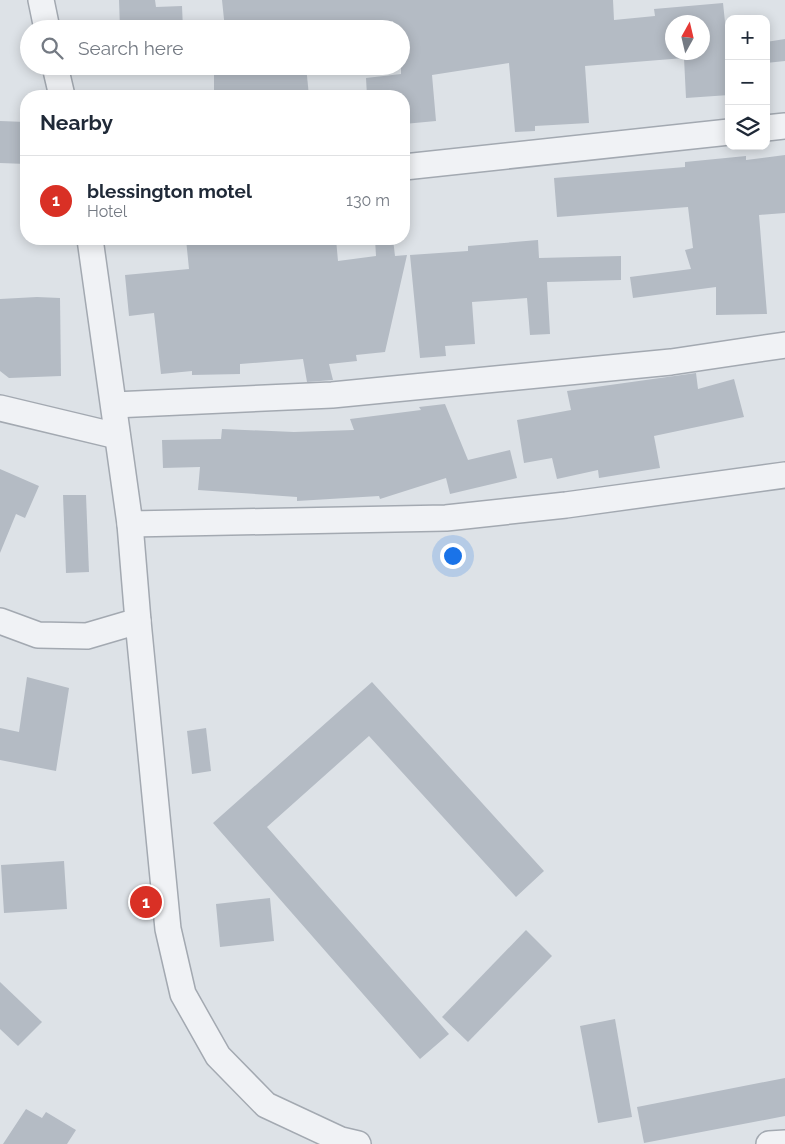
<!DOCTYPE html>
<meta charset="utf-8">
<style>
body{margin:0;font-family:Raleway,sans-serif;background:#f2f2f3;color:#1f2937}
.controls{position:absolute;right:15px;top:15px;display:grid;overflow:hidden;border-radius:10px;box-shadow:0 2px 12px #0003}
.controls button{width:45px;height:45px;display:grid;place-items:center;padding:0;border:0;border-bottom:1px solid #e0e1e3;background:#fff;color:#1f2937;font:25px sans-serif}
.compass{position:absolute;left:665px;top:15px;width:45px;height:45px;border-radius:50%;background:#fff;box-shadow:0 2px 12px #0003;rotate:8deg}
.you{position:absolute;left:452px;top:555px;width:18px;height:18px;margin:-12px;border:4px solid #fff;border-radius:50%;background:#1a73e8;box-shadow:0 0 0 8px #1a73e833}
.badge{display:grid;place-items:center;width:32px;height:32px;border-radius:50%;background:#d93025;color:#fff;font-size:16px;font-weight:700}
.pin{position:absolute;translate:-50% -50%;border:2px solid #fff;box-shadow:0 1px 5px #0006}
.list{margin:0;padding:0;list-style:none}
h2{display:flex;justify-content:space-between;align-items:center;height:65px;margin:0;padding:0 20px;font-size:21px}
h2 small{font-size:16px;font-weight:400;color:#747a83}
.list li{display:grid;grid-template-columns:32px 1fr auto;gap:15px;align-items:center;box-sizing:border-box;height:90px;padding:0 20px;border-top:1px solid #e0e1e3}
.list b{display:block;font-size:19px;white-space:nowrap}
.list p{margin:0;font-size:16px;white-space:nowrap;color:#747a83}
.list em{font-size:16px;font-style:normal;color:#747a83}
.icon{flex:none;width:28px;height:28px;fill:none;stroke:currentColor;stroke-width:2;stroke-linecap:round;stroke-linejoin:round}
.map{position:relative;flex:none;width:785px;height:1144px;overflow:hidden}
.search{position:absolute;background:#fff;box-shadow:0 2px 12px #0003;left:20px;top:20px;width:390px;height:55px;display:flex;align-items:center;gap:12px;box-sizing:border-box;padding:0 18px;border-radius:28px;color:#747a83;font-size:19px}
.panel{position:absolute;background:#fff;box-shadow:0 2px 12px #0003;left:20px;top:90px;width:390px;height:155px;border-radius:20px}
.map>svg:first-child{display:block}
.building{fill:#b4bbc4;fill-rule:evenodd}
.lines{fill:none;stroke-linecap:round;stroke-linejoin:round}
.street-casing{stroke:#a3a9b1;stroke-width:28}
.street{stroke:#f0f2f5;stroke-width:25}
</style>
<div class="map">
<svg width="785" height="1144" viewBox="0 0 785 1144">
<rect width="100%" height="100%" fill="#dde2e7"/>
<g class="building">
<path d="M 119,0 L 155,0 L 156,7 L 182,6 L 183,29 L 120,29 Z"/>
<path d="M 222,0 L 613,0 L 614,20 L 655,16 L 654,9 L 723,3 L 729,60 L 729,95 L 686,98 L 684,58 L 585,66 L 589,123 L 535,126 L 535,131 L 515,132 L 509,63 L 432,75 L 436,121 L 404,124 L 404,96 L 367,96 L 366,78 L 401,74 L 401,29 L 394,29 L 393,21 L 354,26 L 354,29 L 335,29 L 334,24 L 295,29 L 225,29 ZM 672,22 L 702,22 L 702,52 L 672,52 Z"/>
<path d="M 785,39 L 785,61 L 766,63 L 766,42 Z"/>
<path d="M 214,66 L 306,66 L 309,96 L 214,96 Z"/>
<path d="M 0,121 L 26,122 L 26,164 L 0,163 Z"/>
<path d="M 785,155 L 785,213 L 759,215 L 767,314 L 716,315 L 716,287 L 633,298 L 630,277 L 691,269 L 685,250 L 693,248 L 688,207 L 557,217 L 554,178 L 685,167 L 685,162 L 746,156 L 746,160 Z"/>
<path d="M 186,239 L 336,239 L 338,261 L 376,256 L 375,239 L 393,239 L 395,256 L 407,255 L 385,352 L 356,355 L 357,361 L 329,364 L 333,380 L 307,382 L 303,359 L 240,364 L 240,374 L 192,375 L 192,371 L 161,374 L 154,313 L 129,316 L 125,275 L 189,269 Z"/>
<path d="M 538,240 L 539,258 L 621,256 L 621,280 L 547,282 L 550,334 L 530,335 L 527,298 L 472,302 L 475,344 L 445,346 L 446,356 L 420,358 L 410,255 L 468,251 L 468,246 Z"/>
<path d="M 37,297 L 60,298 L 61,376 L 9,378 L 0,371 L 0,299 Z"/>
<path d="M 696,373 L 698,389 L 734,379 L 744,417 L 654,436 L 660,468 L 599,478 L 598,470 L 557,479 L 552,458 L 524,463 L 517,420 L 571,410 L 567,391 Z"/>
<path d="M 445,404 L 468,460 L 510,450 L 517,478 L 450,494 L 446,478 L 380,499 L 379,496 L 297,501 L 297,497 L 198,490 L 200,467 L 163,468 L 162,440 L 221,439 L 222,429 L 294,432 L 354,430 L 350,419 L 421,410 L 419,407 Z"/>
<path d="M 0,469 L 39,486 L 25,518 L 16,514 L 0,553 Z"/>
<path d="M 63,495 L 86,495 L 89,572 L 66,573 Z"/>
<path d="M 27,677 L 69,688 L 56,771 L 0,760 L 0,728 L 19,732 Z"/>
<path d="M 372,682 L 544,871 L 516,897 L 369,736 L 267,827 L 449,1034 L 420,1059 L 213,823 Z"/>
<path d="M 206,728 L 211,771 L 192,774 L 187,731 Z"/>
<path d="M 64,861 L 67,909 L 4,913 L 1,865 Z"/>
<path d="M 270,898 L 274,941 L 220,947 L 216,904 Z"/>
<path d="M 526,930 L 552,956 L 468,1042 L 442,1017 Z"/>
<path d="M 0,982 L 42,1022 L 18,1046 L 0,1029 Z"/>
<path d="M 615,1019 L 632,1117 L 598,1123 L 580,1026 Z"/>
<path d="M 785,1078 L 785,1116 L 644,1143 L 637,1107 Z"/>
<path d="M 26,1109 L 42,1118 L 46,1112 L 76,1130 L 67,1144 L 3,1144 Z"/>
</g>
<g class="lines">
<defs>
<g id="street">
<path d="M 41,0 L 47,29"/>
<path d="M 55,66 L 62,96"/>
<path d="M 766,128 L 785,126"/>
<path d="M 404,167 L 729,132"/>
<path d="M 114,405 L 332,395 L 671,362 L 785,345"/>
<path d="M 0,408 L 117,436"/>
<path d="M 130,524 L 446,518 L 566,505 L 785,475"/>
<path d="M 0,621 L 38,635 L 87,636 L 138,621 L 130,524 L 90,239"/>
<path d="M 138,621 L 168,929 L 183,994 L 218,1056 L 266,1105 L 341,1140 L 358,1144"/>
<path d="M 769,1144 L 785,1143"/>
</g>
</defs>
<use href="#street" class="street-casing"/>
<use href="#street" class="street"/>
</g>
</svg>
<div class="controls">
<button>+</button>
<button>−</button>
<button><svg class="icon" aria-label="layers" viewBox="0 0 24 24"><path d="M12 4l9 5-9 5-9-5zM3 14l9 5 9-5"/></svg></button>
</div>
<svg class="compass" viewBox="-18 -18 36 36"><path d="M0-13l5 13h-10z" fill="#e53935"/><path d="M0 13l5-13h-10z" fill="#747a83"/></svg>
<div class="you"></div>
<div class="pin badge" style="left:146px;top:902px">1</div>
<div class="search"><svg class="icon" aria-label="search" viewBox="0 0 24 24"><circle cx="10" cy="10" r="6"/><path d="M15 15l6 6"/></svg>Search here</div>
<section class="panel">
<h2>Nearby<small></small></h2>
<ul class="list">
<li><span class="badge">1</span><div><b>blessington motel</b><p>Hotel</p></div><em>130 m</em></li>
</ul>
</section>
</div>
